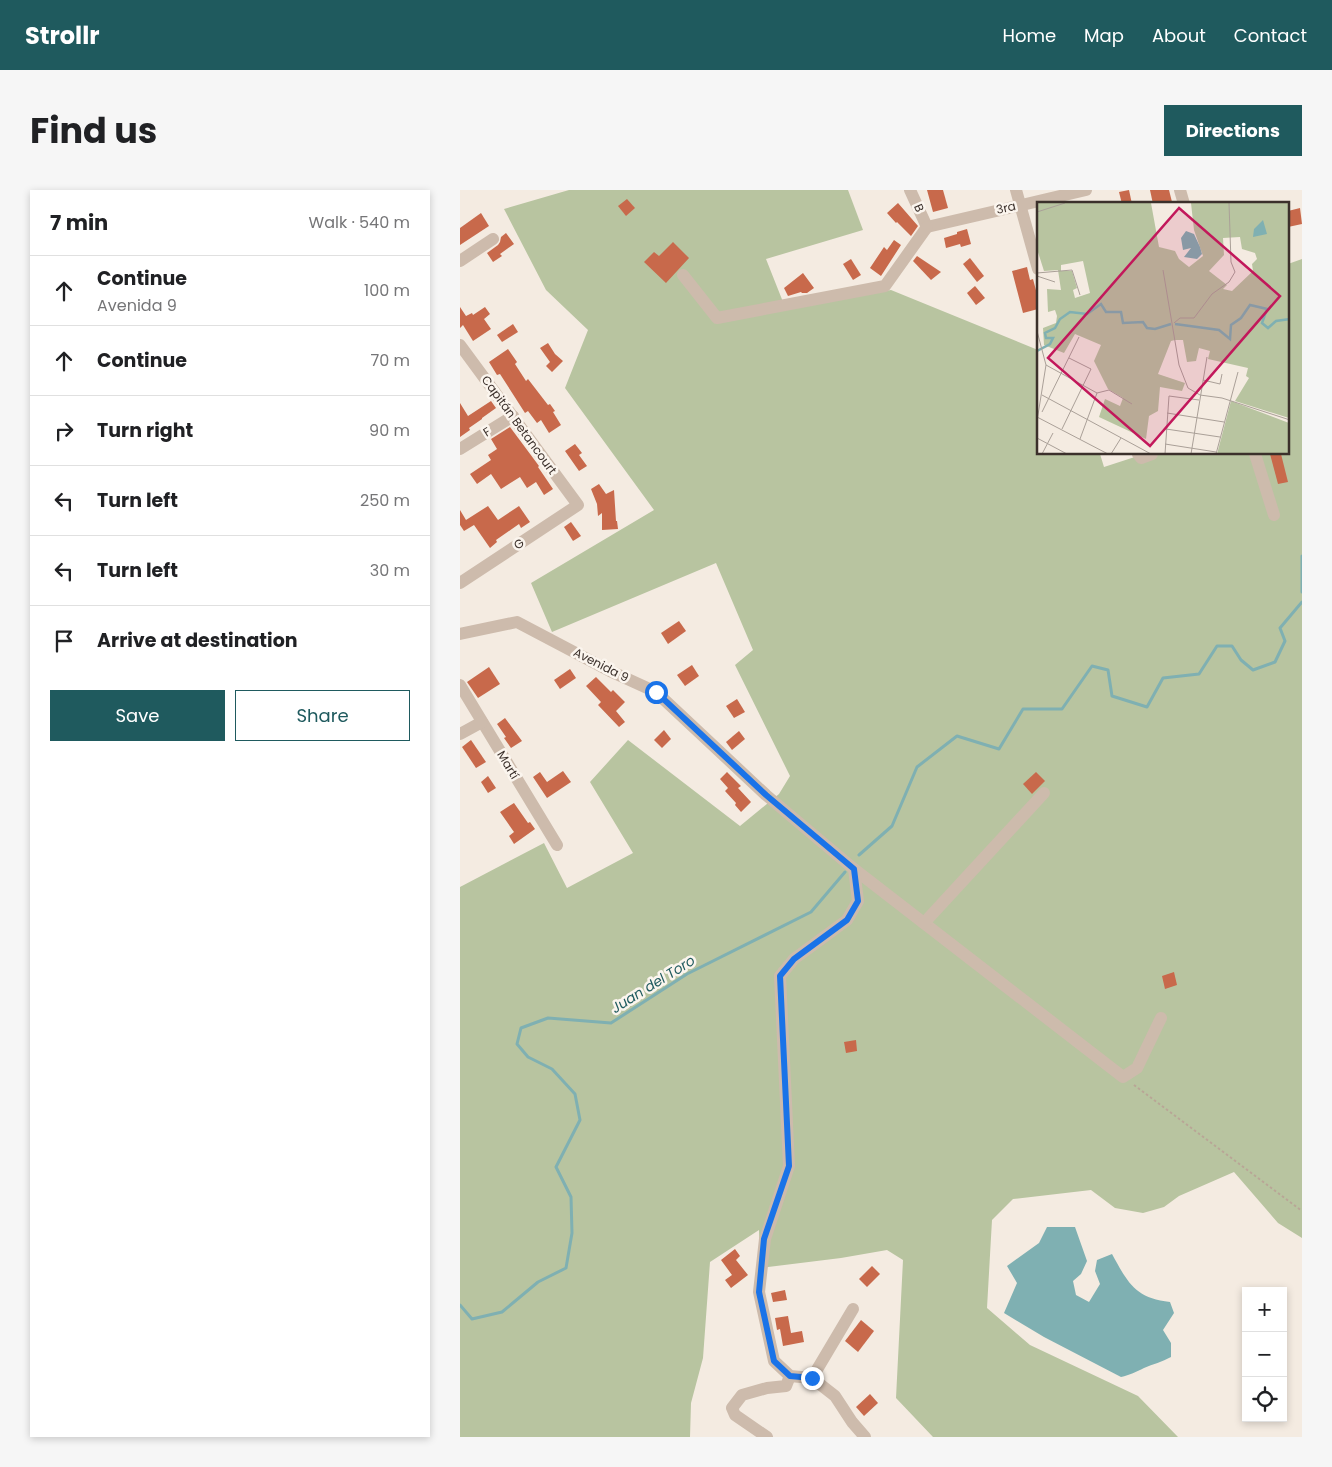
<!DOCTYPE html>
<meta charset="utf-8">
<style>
body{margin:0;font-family:Poppins,sans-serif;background:#f6f6f6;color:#202124}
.controls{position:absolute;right:15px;bottom:15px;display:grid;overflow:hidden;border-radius:0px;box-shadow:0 2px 8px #0003}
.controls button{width:45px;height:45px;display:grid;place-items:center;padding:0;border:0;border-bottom:1px solid #e0e0e0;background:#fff;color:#202124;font:25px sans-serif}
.stop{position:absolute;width:15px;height:15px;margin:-11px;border:4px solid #1a73e8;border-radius:50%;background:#fff}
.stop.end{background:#1a73e8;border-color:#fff;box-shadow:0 1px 5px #0008}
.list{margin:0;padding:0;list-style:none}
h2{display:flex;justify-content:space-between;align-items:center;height:65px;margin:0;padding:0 20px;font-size:21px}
h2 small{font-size:16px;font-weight:400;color:#757577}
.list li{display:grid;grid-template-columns:32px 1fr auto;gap:15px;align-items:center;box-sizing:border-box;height:70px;padding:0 20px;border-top:1px solid #e0e0e0}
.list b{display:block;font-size:19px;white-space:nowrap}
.list p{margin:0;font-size:16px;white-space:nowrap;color:#757577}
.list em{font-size:16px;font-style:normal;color:#757577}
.actions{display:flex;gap:10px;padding:15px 20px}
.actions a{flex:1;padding:11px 0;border:1px solid #1f5a5e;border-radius:0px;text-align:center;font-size:18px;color:#1f5a5e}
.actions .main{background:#1f5a5e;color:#fff}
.icon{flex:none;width:28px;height:28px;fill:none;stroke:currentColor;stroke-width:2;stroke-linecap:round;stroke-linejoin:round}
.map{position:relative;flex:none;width:842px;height:1247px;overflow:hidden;border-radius:0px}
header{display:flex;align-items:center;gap:30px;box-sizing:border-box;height:70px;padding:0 25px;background:#1f5a5e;color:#fff}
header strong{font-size:24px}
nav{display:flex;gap:28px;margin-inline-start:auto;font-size:18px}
.intro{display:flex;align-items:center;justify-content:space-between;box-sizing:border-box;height:120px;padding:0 30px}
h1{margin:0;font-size:35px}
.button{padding:12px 22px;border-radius:0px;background:#1f5a5e;color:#fff;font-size:18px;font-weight:700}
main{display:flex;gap:30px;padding:0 30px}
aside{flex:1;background:#fff;border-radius:0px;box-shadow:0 2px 8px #0003}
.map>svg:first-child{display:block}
.green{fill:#b8c4a0}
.water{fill:#7fb0b2}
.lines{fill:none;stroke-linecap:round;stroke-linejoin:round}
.stream{stroke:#7fb0b2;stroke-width:3}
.building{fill:#c8694b}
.path{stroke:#b9a596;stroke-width:2;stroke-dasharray:2.5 2.5;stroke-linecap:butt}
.minor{stroke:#cdbbac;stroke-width:12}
.route{stroke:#1a73e8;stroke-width:6}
.labels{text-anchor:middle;stroke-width:5;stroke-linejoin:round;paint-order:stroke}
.street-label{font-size:12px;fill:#3b302b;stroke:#fbf5ee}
.water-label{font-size:14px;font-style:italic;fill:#1f5a5e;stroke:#fbf5ee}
.inset-river{fill:none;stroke:#7fb0b2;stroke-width:2.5}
.inset-road{fill:none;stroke:#aaa098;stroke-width:1}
.view{fill:#c2185b;fill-opacity:0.15;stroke:#c2185b;stroke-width:2.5}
.inset-edge{fill:none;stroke:#3b302b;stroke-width:2.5}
</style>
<header>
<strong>Strollr</strong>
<nav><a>Home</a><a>Map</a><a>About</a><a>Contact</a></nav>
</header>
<div class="intro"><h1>Find us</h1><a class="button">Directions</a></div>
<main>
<aside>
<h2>7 min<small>Walk · 540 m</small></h2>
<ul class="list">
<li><svg class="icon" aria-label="ahead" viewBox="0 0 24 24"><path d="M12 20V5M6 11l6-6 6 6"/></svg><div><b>Continue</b><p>Avenida 9</p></div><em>100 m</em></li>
<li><svg class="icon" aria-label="ahead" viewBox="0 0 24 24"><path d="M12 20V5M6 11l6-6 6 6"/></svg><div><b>Continue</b></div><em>70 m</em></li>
<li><svg class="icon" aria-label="right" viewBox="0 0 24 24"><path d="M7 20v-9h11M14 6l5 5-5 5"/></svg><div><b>Turn right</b></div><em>90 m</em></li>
<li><svg class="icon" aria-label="left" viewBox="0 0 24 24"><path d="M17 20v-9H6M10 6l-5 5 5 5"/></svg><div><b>Turn left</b></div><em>250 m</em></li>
<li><svg class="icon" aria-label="left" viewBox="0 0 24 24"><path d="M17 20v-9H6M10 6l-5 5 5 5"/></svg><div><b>Turn left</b></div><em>30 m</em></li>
<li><svg class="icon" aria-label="arrive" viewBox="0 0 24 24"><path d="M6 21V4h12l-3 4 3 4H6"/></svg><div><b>Arrive at destination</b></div></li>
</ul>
<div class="actions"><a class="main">Save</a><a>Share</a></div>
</aside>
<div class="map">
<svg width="842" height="1247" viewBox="0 0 842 1247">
<rect width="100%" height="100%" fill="#f4ebe1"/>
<path class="green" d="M 109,0 L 388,0 L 403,40 L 306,69 L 325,117 L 431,100 L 578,160 L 578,264 L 640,264 L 644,277 L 684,264 L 828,264 L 828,74 L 842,69 L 842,1048 L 818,1033 L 774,982 L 719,1006 L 704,1017 L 683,1023 L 655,1018 L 631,1000 L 553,1009 L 532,1030 L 527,1118 L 570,1155 L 678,1206 L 718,1247 L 473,1247 L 436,1208 L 443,1070 L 427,1060 L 381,1068 L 300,1078 L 299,1040 L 250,1072 L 243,1168 L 231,1213 L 230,1247 L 0,1247 L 0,697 L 84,653 L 107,698 L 173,663 L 130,592 L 168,550 L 280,636 L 319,604 L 330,586 L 275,475 L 293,460 L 256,373 L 92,442 L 71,393 L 194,320 L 105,198 L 128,140 L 86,100 L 44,19 Z"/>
<path class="water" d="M 587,1037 L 615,1037 L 627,1071 L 621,1084 L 613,1091 L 616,1105 L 629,1112 L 640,1094 L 635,1081 L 637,1070 L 652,1064 C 668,1093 675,1108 710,1112 L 714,1123 L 703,1140 L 711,1153 L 711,1167 C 702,1172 693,1174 684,1178 C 676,1182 670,1185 661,1187 L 584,1147 L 544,1123 L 557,1093 L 547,1076 L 579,1053 Z"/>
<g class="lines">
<g class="stream">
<path d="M 842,366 L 842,402"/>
<path d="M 399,665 L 432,636 L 457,577 L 497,546 L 539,559 L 563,519 L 602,519 L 632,476 L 648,480 L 652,506 L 687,517 L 703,488 L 739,484 L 757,456 L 772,456 L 781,470 L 793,480 L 815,472 L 825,451 L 820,438 L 842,412"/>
<path d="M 0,1115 L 12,1129 L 42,1122 L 78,1092 L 106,1078 L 112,1043 L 111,1007 L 96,977 L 120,930 L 115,904 L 92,879 L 68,867 L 57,854 L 61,838 L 88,828 L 151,833 L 227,784 L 351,722 L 385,682"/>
</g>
</g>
<g class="building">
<path d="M 467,0 L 483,0 L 488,18 L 473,22 Z"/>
<path d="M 669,0 L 672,14 L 662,14 L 659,2 Z"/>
<path d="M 690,0 L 709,0 L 712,12 L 705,14 L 693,14 Z"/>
<path d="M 167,9 L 175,18 L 166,26 L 158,16 Z"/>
<path d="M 438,13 L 458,36 L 451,46 L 437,32 L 436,33 L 427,23 Z"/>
<path d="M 840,18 L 842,34 L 828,37 L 828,21 Z"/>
<path d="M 21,23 L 29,36 L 0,55 L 0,38 Z"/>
<path d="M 507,39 L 511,54 L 501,57 L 500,54 L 486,58 L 484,48 L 497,44 L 497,42 Z"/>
<path d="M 46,43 L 54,54 L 40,64 L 42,66 L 33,72 L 27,63 L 38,55 L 40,52 L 41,47 Z"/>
<path d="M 434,50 L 441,55 L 421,86 L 410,78 L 424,57 L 427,60 Z"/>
<path d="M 213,52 L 229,68 L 206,93 L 184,72 L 194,62 L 199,66 Z"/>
<path d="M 457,66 L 481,82 L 471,90 L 453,71 Z"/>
<path d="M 510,68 L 524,86 L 517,92 L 503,74 Z"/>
<path d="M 391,69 L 401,85 L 393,90 L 383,74 Z"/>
<path d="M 567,77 L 570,90 L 573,89 L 578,108 L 578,119 L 563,123 L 552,81 Z"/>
<path d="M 343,83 L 354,98 L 347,103 L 342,103 L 341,102 L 328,106 L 324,98 Z"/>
<path d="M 515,96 L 525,108 L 516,115 L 507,103 Z"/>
<path d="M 0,117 L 6,126 L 12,123 L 13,125 L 25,117 L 30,124 L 24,129 L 31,139 L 13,151 L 3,135 L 0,138 Z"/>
<path d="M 53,134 L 58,142 L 42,152 L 37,145 Z"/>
<path d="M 88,153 L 95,164 L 103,171 L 92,182 L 86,176 L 90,172 L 80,158 Z"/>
<path d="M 48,159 L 57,172 L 55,174 L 66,191 L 68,189 L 88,215 L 90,214 L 95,221 L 93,222 L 101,235 L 89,243 L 81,230 L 77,233 L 68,221 L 65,223 L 40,184 L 37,185 L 29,172 Z"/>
<path d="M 31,211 L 36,218 L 22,228 L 22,229 L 9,238 L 10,240 L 0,247 L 0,213 L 8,226 Z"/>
<path d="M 50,237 L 79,276 L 78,277 L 93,299 L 84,305 L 76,292 L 67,298 L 60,287 L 41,299 L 31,284 L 17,294 L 10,284 L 31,270 L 28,265 L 37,259 L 31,249 Z"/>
<path d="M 115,254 L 122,263 L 119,265 L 127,276 L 119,281 L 105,261 Z"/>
<path d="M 810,264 L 821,264 L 828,292 L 818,294 Z"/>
<path d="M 139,294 L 146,304 L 154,300 L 156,331 L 157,331 L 158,339 L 142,340 L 142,323 L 138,326 L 137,314 L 131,299 Z"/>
<path d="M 28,316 L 38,330 L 59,316 L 70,332 L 61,338 L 59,334 L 36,350 L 37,352 L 30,358 L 14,335 L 4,341 L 0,335 L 0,320 L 6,330 Z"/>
<path d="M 111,332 L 121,346 L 113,351 L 104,337 Z"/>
<path d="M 219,431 L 226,441 L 208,454 L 201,443 Z"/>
<path d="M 232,475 L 239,486 L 225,496 L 217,485 Z"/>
<path d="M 29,477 L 40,494 L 18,508 L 7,492 Z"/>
<path d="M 110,479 L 116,488 L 100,499 L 94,490 Z"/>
<path d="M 136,487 L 151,502 L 153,500 L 165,512 L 156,521 L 165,532 L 159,537 L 138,515 L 141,512 L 126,496 Z"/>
<path d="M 277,509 L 285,522 L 274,528 L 266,516 Z"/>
<path d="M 45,528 L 62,551 L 51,558 L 44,548 L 46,547 L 37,534 Z"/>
<path d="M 204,540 L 211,549 L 202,558 L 194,550 Z"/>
<path d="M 279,541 L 285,549 L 272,560 L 266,552 Z"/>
<path d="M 11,550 L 26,572 L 16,578 L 2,557 Z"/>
<path d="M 103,581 L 111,592 L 87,608 L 73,587 L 80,582 L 87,592 Z"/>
<path d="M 267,582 L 281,596 L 278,598 L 291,612 L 281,622 L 275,615 L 276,613 L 265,601 L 268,598 L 260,589 Z"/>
<path d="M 576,582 L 585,591 L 572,604 L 563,594 Z"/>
<path d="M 28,586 L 36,598 L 28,603 L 21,592 Z"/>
<path d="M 54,613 L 68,633 L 70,632 L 75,639 L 54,654 L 49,646 L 54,642 L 40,622 Z"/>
<path d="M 714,782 L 717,795 L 705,799 L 702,786 Z"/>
<path d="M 396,850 L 397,861 L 386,863 L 384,852 Z"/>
<path d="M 275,1059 L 280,1066 L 276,1070 L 288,1085 L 271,1098 L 265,1090 L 272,1085 L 261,1070 Z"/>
<path d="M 412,1076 L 420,1084 L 407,1097 L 399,1089 Z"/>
<path d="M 325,1100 L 327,1110 L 313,1112 L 311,1103 Z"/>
<path d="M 328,1126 L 331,1143 L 342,1141 L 344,1152 L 323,1156 L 320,1139 L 317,1140 L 315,1128 Z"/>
<path d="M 401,1130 L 414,1141 L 398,1162 L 385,1151 Z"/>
<path d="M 410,1204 L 418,1213 L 404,1226 L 396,1217 Z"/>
</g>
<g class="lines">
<path class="path" d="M 674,895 L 842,1021"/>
<g class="minor">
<path d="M 450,0 L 467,37"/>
<path d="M 556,0 L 578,79"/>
<path d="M 720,0 L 724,14"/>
<path d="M 467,37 L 626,0"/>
<path d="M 0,71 L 33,49"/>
<path d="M 223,85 L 257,128 L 425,96 L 467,37"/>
<path d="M 0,155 L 118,315 L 0,393"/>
<path d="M 0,259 L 53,226"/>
<path d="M 678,264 L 681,268 L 692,264"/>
<path d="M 795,264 L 814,325"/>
<path d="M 0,444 L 57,432 L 150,481 L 196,502 L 306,605 L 394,679 L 663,887 L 677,878 L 701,828"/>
<path d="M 0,495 L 97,655"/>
<path d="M 0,544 L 22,532"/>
<path d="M 394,679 L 398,711 L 387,730 L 334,769 L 320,786 L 329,976 L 305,1049 L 299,1102 L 314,1171 L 330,1186 L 352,1188 L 375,1206 L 392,1232 L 405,1247"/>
<path d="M 464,733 L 584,603"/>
<path d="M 352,1188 L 393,1119"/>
<path d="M 307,1247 L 275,1225 L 272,1218 L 282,1205 L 307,1198 L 326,1196 L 330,1186"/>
</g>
</g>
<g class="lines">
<path class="route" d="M 196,502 L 306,605 L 394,679 L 398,711 L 387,730 L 334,769 L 320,786 L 329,976 L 304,1049 L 299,1102 L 314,1171 L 330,1186 L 352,1188"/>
</g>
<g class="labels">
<g class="street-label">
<text transform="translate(459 18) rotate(66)" y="4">B</text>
<text transform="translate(546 18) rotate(-13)" y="4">3ra</text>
<text transform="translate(59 235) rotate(54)" y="4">Capitán Betancourt</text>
<text transform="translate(27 242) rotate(-32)" y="4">F</text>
<text transform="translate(59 354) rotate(-33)" y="4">G</text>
<text transform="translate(141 475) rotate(27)" y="4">Avenida 9</text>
<text transform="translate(48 575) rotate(59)" y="4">Martí</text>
</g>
<g class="water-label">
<text transform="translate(193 794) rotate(-32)" y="5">Juan del Toro</text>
</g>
</g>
<g transform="translate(577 12)">
<rect width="252" height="252" fill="#f4ebe1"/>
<path d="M 0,1 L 114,1 L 122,45 L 138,49 L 142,57 L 152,65 L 166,54 L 157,28 L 154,1 L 252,1 L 252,216 L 198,199 L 212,176 L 209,174 L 211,166 L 171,157 L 173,149 L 162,146 L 159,159 L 150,160 L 146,138 L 138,138 L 134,139 L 121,172 L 148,181 L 145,189 L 123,185 L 121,209 L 112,214 L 109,237 L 62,215 L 68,197 L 83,204 L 86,196 L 71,187 L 57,159 L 64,143 L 38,132 L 27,151 L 7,143 L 6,126 L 19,121 L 20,114 L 18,108 L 11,110 L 10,87 L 24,88 L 21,68 L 7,69 L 0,47 ZM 203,35 L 205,47 L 218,51 L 220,57 L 215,62 L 216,69 L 195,89 L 186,87 L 190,83 L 172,69 L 187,53 L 186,36 ZM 46,59 L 53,91 L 38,96 L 36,88 L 40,86 L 35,69 L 24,69 L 24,63 ZM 194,199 L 252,221 L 252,252 L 180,252 Z" fill="#b8c4a0" fill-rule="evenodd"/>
<path d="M 226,18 L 230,32 L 216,35 L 217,27 ZM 149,29 L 157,32 L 163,45 L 165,52 L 160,57 L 147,55 L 154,46 L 146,48 L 144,36 Z" fill="#7fb0b2"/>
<path class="inset-river" d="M 138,122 L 182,128 L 193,137 L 194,123 L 204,116 L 213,103 L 230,107 L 225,121 L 231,126 L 239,119 L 253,117M 0,149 L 13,142 L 16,136 L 9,136 L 8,131 L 18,126 L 23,117 L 33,110 L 50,112 L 64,102 L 69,110 L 84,110 L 86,121 L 106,120 L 110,126 L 118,127 L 134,122"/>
<path class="inset-road" d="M 0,10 L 28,1M 126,68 L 142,163 L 151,186 L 163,193 L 185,196 L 253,218M 0,71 L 35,68 L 43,93M 0,74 L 18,80M 137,121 L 143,116 L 157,116 L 175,92 L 192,80 L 198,70 L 194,60 L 192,1M 0,129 L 9,163 L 0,219M 9,163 L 60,191M 166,178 L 183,182 L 185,172M 60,191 L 72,188 L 95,202M 5,193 L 114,252M 5,210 L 42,135M 130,211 L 187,220M 0,215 L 71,252M 25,227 L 54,167 L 32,156M 129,227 L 183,235M 0,236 L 30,252M 43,237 L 60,191M 128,242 L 179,250M 5,252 L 16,231M 74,252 L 84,236M 128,252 L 132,194 L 162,198M 154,252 L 170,155M 179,252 L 201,170"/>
<path class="view" d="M 142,6 L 243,94 L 113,244 L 11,156 Z"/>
<rect width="252" height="252" class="inset-edge"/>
</g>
</svg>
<div class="controls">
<button>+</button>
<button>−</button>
<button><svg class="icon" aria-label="locate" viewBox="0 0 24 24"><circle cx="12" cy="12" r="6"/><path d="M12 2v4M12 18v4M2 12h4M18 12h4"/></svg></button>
</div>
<div class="stop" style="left:196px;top:502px"></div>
<div class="stop end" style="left:352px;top:1188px"></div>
</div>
</main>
